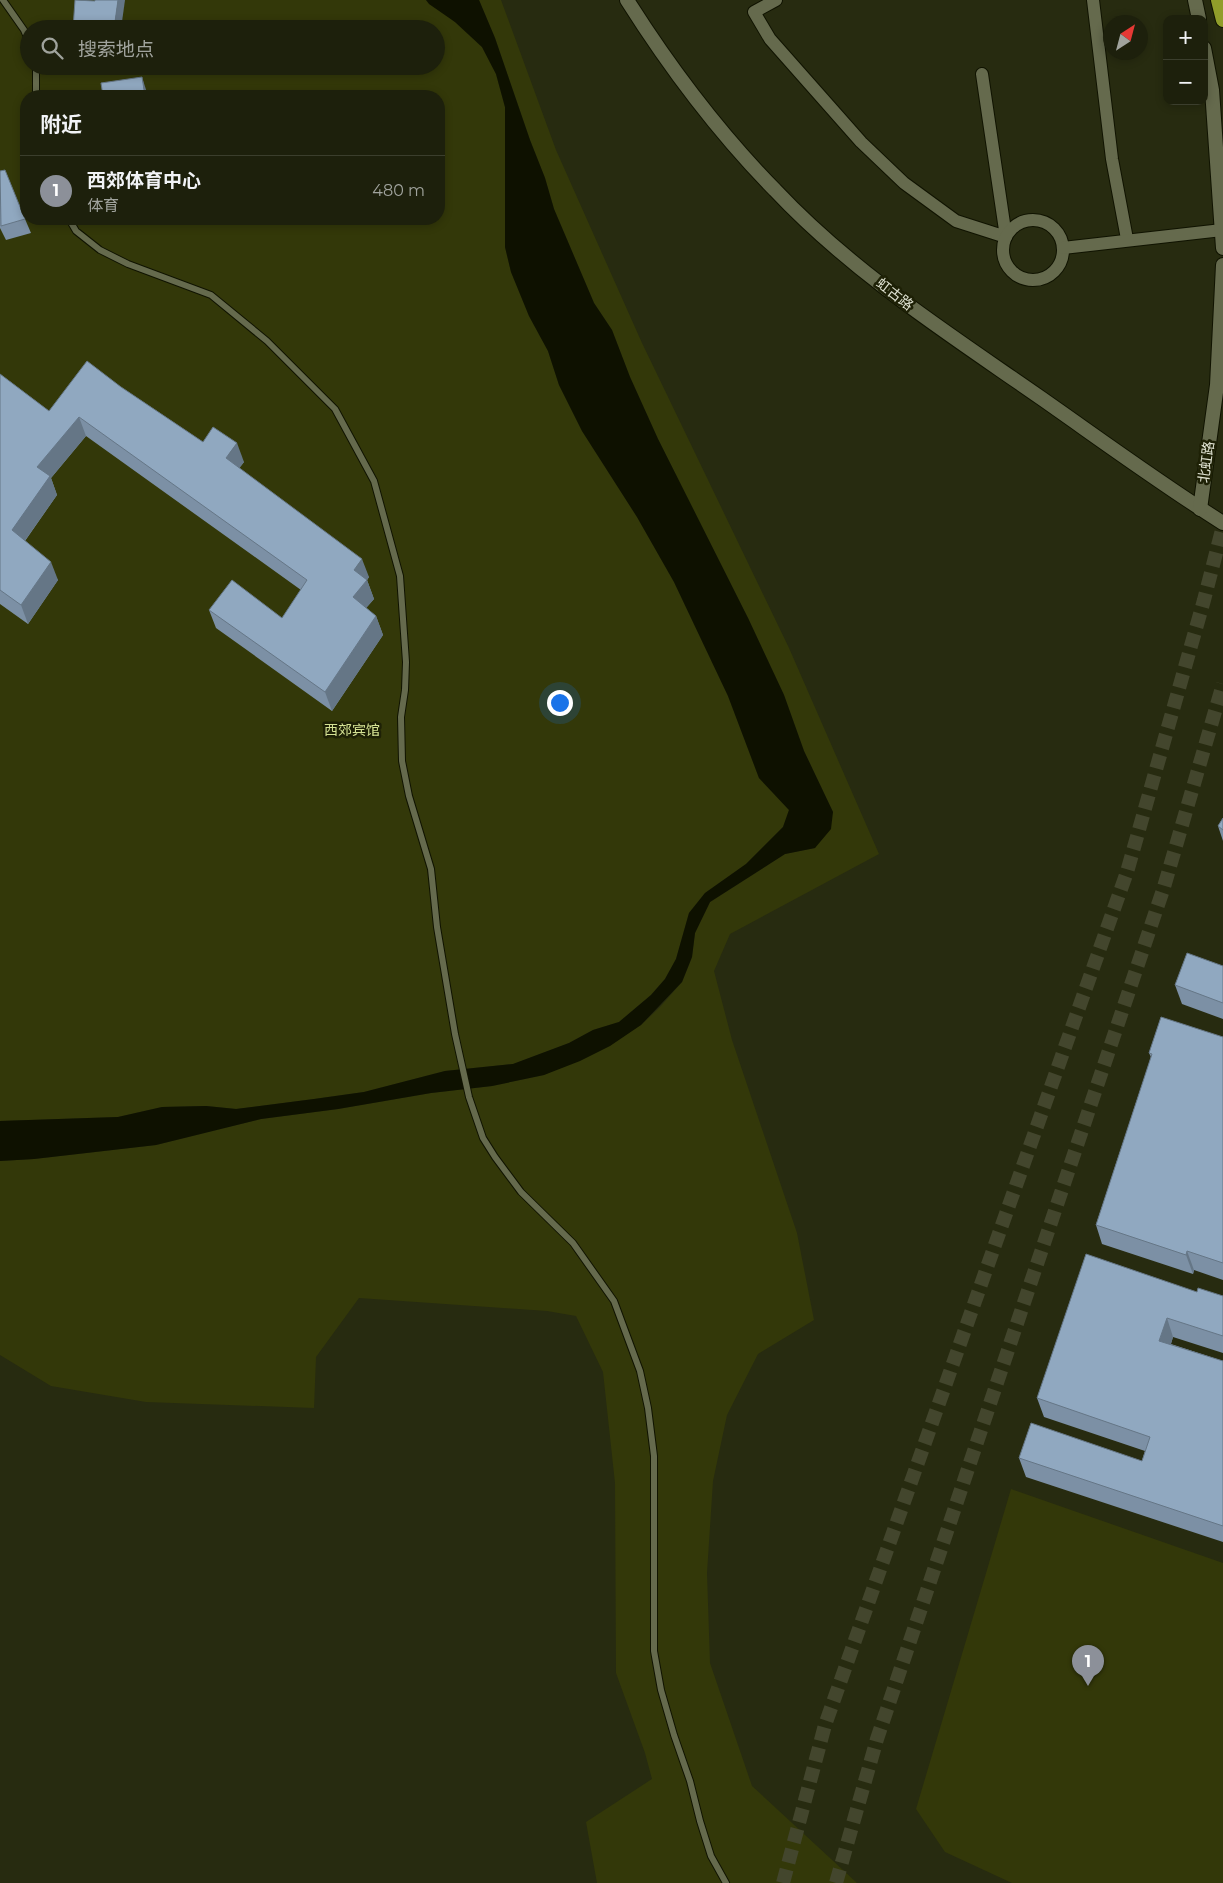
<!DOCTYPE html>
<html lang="zh">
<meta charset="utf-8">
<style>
body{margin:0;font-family:Montserrat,"Noto Sans SC",sans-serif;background:#2a2d1a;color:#f1f3f6}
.controls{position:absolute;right:15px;top:15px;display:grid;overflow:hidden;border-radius:10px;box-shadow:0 2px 8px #0003}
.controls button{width:45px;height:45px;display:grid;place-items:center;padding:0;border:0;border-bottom:1px solid #3b3e2d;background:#1d200c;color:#f1f3f6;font:25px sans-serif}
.compass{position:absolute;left:1103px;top:15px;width:45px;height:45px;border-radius:50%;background:#1d200c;box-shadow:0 2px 8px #0003;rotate:36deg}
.you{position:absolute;left:559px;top:702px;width:18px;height:18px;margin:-12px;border:4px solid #fff;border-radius:50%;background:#1a73e8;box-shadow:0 0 0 8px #1a73e833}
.badge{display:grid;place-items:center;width:32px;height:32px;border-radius:50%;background:#8c9099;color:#fff;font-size:16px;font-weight:700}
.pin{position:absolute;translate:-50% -41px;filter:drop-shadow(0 1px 2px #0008)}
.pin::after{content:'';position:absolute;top:26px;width:18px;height:15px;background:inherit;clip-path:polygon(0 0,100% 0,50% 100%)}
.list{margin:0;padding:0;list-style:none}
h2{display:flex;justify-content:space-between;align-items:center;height:65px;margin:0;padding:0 20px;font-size:21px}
h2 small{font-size:16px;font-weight:400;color:#a0a39d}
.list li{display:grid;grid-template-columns:32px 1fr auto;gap:15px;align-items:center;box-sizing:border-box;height:70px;padding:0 20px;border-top:1px solid #3b3e2d}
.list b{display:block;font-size:19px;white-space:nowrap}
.list p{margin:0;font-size:16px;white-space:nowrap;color:#a0a39d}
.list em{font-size:16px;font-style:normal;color:#a0a39d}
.icon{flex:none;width:28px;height:28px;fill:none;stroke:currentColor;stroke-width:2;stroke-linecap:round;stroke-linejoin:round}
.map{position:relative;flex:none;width:1223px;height:1883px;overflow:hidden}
.search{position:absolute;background:#1d200c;box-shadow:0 2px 8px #0003;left:20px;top:20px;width:425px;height:55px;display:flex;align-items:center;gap:12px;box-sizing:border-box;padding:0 18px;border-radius:28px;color:#a0a39d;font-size:19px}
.panel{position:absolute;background:#1d200c;box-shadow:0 2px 8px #0003;left:20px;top:90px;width:425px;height:135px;border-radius:20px}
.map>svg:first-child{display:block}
.green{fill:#333809;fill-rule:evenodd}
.water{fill:#0e1100}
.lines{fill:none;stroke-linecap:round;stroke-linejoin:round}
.trunk-tunnel{stroke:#43462d;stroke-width:14;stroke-dasharray:14 7;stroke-linecap:butt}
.service-casing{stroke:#101300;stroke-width:8}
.minor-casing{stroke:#101300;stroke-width:14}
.tertiary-casing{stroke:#101300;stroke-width:16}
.trunk-casing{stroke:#101300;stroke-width:16}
.service{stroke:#656a4d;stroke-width:6}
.minor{stroke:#656a4d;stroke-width:12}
.tertiary{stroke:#656a4d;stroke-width:14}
.trunk{stroke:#909d2a;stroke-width:14}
.wall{fill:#7c90a5}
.shaded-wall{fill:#657686}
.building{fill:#90a8c0;stroke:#657686}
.labels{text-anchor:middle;stroke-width:5;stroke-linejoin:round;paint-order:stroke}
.street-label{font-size:14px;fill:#dfe2d2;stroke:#1e2106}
.park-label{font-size:14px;fill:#d5e294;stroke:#1e2106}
</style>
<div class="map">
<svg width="1223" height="1883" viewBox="0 0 1223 1883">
<rect width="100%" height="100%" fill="#272b10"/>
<g class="green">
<path d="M 0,0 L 426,0 L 455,22 L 482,47 L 496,74 L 505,107 L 505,247 L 511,272 L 529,316 L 548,351 L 559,385 L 582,431 L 637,517 L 674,582 L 728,696 L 759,778 L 789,810 L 783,827 L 746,864 L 705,893 L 689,913 L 676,959 L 665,979 L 651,995 L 619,1022 L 593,1030 L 569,1043 L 513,1064 L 445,1071 L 364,1092 L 314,1099 L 236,1109 L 206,1106 L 162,1107 L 118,1117 L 0,1121 ZM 29,29 L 436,29 L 436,66 L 29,66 ZM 26,96 L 439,96 L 439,219 L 26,219 Z"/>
<path d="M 479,0 L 501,0 L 556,150 L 642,343 L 789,648 L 879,854 L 730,934 L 714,971 L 732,1040 L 797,1233 L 814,1320 L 758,1354 L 727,1415 L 713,1481 L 707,1573 L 710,1663 L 752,1786 L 857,1883 L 597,1883 L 586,1822 L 652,1779 L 645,1753 L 616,1673 L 615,1483 L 603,1372 L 576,1316 L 547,1311 L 359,1298 L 316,1357 L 314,1408 L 146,1402 L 51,1386 L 0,1355 L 0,1161 L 34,1159 L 156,1145 L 261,1119 L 338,1109 L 431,1093 L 492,1086 L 544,1075 L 641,1025 L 660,1007 L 682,982 L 692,957 L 695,933 L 710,902 L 785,854 L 815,848 L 833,812 L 804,751 L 784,695 L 748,618 L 658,439 L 630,377 L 612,330 L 594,303 L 554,209 L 545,178 L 530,140 L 495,38 Z"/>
<path d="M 1011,1489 L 1223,1563 L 1223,1883 L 1012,1883 L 945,1852 L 916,1809 Z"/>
</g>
<path class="water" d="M 426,0 L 479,0 L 495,38 L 530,140 L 545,178 L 554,209 L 594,303 L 612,330 L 630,377 L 658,439 L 748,618 L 784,695 L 804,751 L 833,812 L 831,829 L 815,848 L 785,854 L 710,902 L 695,933 L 692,957 L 682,982 L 641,1025 L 610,1046 L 580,1061 L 544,1075 L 492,1086 L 431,1093 L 338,1109 L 261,1119 L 156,1145 L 34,1159 L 0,1161 L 0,1121 L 118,1117 L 162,1107 L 206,1106 L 236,1109 L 314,1099 L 364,1092 L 445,1071 L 513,1064 L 569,1043 L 593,1030 L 619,1022 L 651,995 L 665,979 L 676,959 L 689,913 L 705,893 L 746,864 L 783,827 L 789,810 L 759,778 L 728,696 L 674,582 L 637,517 L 582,431 L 559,385 L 548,351 L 529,316 L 511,272 L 505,247 L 505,107 L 496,74 L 482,47 L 455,22 L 429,4 Z"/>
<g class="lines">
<g class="trunk-tunnel">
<path d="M 783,1883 L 825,1725 L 1127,872 L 1204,600 L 1223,526"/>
<path d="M 836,1883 L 877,1739 L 1164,887 L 1223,684"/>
</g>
<defs>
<g id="service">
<path d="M 3,0 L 24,30 L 29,42"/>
<path d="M 36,66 L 36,96"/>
<path d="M 69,219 L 76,231 L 100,250 L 128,264 L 211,295 L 267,341 L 335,409 L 374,481 L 400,576 L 406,662 L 405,690 L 401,717 L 402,761 L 409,796 L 431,869 L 437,927 L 455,1034 L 469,1097 L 483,1138 L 495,1157 L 521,1192 L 573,1243 L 614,1301 L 640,1371 L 648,1408 L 654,1456 L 654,1651 L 661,1690 L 674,1735 L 690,1781 L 700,1821 L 711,1856 L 726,1883"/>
</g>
<g id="minor">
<path d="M 776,0 L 754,12 L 770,39 L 861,142 L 904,183 L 956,221 L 1006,237 L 982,74"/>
<path d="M 1093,0 L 1112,159 L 1127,239"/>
<circle cx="1033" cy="250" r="30"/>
<path d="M 1063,248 L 1222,230"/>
</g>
<g id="tertiary">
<path d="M 627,0 C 670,68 719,133 775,190 C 852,272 949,334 1041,398 C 1101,440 1161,484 1223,523"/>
<path d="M 1195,0 L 1199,19"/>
<path d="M 1204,48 L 1212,90 L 1223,248"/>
<path d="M 1200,509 L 1217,385 L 1223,265"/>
</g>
<path id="trunk" d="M 1218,0 L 1223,20"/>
</defs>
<use href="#service" class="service-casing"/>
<use href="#minor" class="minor-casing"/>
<use href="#tertiary" class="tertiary-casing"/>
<use href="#trunk" class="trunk-casing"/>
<use href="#service" class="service"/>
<use href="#minor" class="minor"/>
<use href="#tertiary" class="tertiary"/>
<use href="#trunk" class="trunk"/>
</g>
<g class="wall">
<path d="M 0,171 L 25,219 L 31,233 L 6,240 L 0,228 Z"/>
<path d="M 0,374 L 49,411 L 121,387 L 203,442 L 244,462 L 239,468 L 369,577 L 367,580 L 374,599 L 366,608 L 376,616 L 383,635 L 332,711 L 216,628 L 209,610 L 282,618 L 301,590 L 86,436 L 51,478 L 57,495 L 25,541 L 58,580 L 28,624 L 0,604 Z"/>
<path d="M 1223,818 L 1223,841 L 1218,826 Z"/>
<path d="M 1223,966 L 1223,1019 L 1182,1004 L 1175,985 Z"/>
<path d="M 1223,1037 L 1223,1280 L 1194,1270 L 1193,1274 L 1102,1244 L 1096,1225 L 1151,1057 L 1149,1053 Z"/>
<path d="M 1197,1292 L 1223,1296 L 1223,1353 L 1173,1337 L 1171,1344 L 1223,1361 L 1223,1542 L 1026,1477 L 1019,1458 L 1142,1461 L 1145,1451 L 1044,1417 L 1037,1398 Z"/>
</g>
<g class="shaded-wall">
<path d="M 118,0 L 125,0 L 121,29 L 114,29 Z"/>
<path d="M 142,77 L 148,96 L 145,96 Z"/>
<path d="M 79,417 L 86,436 L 51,478 L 57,495 L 19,549 L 12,530 L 37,467 Z"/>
<path d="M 237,443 L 244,462 L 233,477 L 226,458 Z"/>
<path d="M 362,559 L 369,577 L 366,582 L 367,580 L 374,599 L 360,615 L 353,597 L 354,570 Z"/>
<path d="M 51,562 L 58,580 L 28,624 L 21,605 Z"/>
<path d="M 376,616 L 383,635 L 332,711 L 325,692 Z"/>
<path d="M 1187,1251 L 1194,1270 L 1193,1274 L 1186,1255 Z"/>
<path d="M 1167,1318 L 1173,1337 L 1166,1359 L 1159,1341 Z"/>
</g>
<g class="building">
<path d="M 75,0 L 95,1 L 95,0 L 118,0 L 114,29 L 103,29 L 93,27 L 93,29 L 73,29 Z"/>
<path d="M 142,77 L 145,96 L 103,96 L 101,83 Z"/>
<path d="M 5,170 L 25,219 L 1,226 L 0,171 Z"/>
<path d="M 87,361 L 121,387 L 203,442 L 213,427 L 237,443 L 226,458 L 362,559 L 354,570 L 367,580 L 353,597 L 376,616 L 325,692 L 209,610 L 232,580 L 282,618 L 307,580 L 79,417 L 37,467 L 50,476 L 12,530 L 51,562 L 21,605 L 0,590 L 0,374 L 49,411 Z"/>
<path d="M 1223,818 L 1223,830 L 1218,826 Z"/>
<path d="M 1187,953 L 1223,966 L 1223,1003 L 1175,985 Z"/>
<path d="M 1161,1017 L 1223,1037 L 1223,1263 L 1187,1251 L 1186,1255 L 1096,1225 L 1152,1054 L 1149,1053 Z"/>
<path d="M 1086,1254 L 1197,1292 L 1198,1288 L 1223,1296 L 1223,1336 L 1167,1318 L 1159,1341 L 1223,1361 L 1223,1526 L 1019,1458 L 1031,1423 L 1142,1461 L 1150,1437 L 1037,1398 Z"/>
</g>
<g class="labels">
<g class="street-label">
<text transform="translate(895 294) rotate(38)" y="5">虹古路</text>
<text transform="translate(1206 462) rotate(-82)" y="5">北虹路</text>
</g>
<g class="park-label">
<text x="352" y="735">西郊宾馆</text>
</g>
</g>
</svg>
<div class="controls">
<button>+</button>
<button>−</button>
</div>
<svg class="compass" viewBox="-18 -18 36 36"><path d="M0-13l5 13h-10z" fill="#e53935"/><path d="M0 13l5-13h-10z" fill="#a0a39d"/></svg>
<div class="you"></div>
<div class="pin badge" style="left:1088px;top:1686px">1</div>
<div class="search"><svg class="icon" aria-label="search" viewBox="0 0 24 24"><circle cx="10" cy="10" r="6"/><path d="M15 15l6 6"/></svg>搜索地点</div>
<section class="panel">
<h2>附近<small></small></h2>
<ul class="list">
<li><span class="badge">1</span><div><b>西郊体育中心</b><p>体育</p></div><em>480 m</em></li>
</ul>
</section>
</div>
